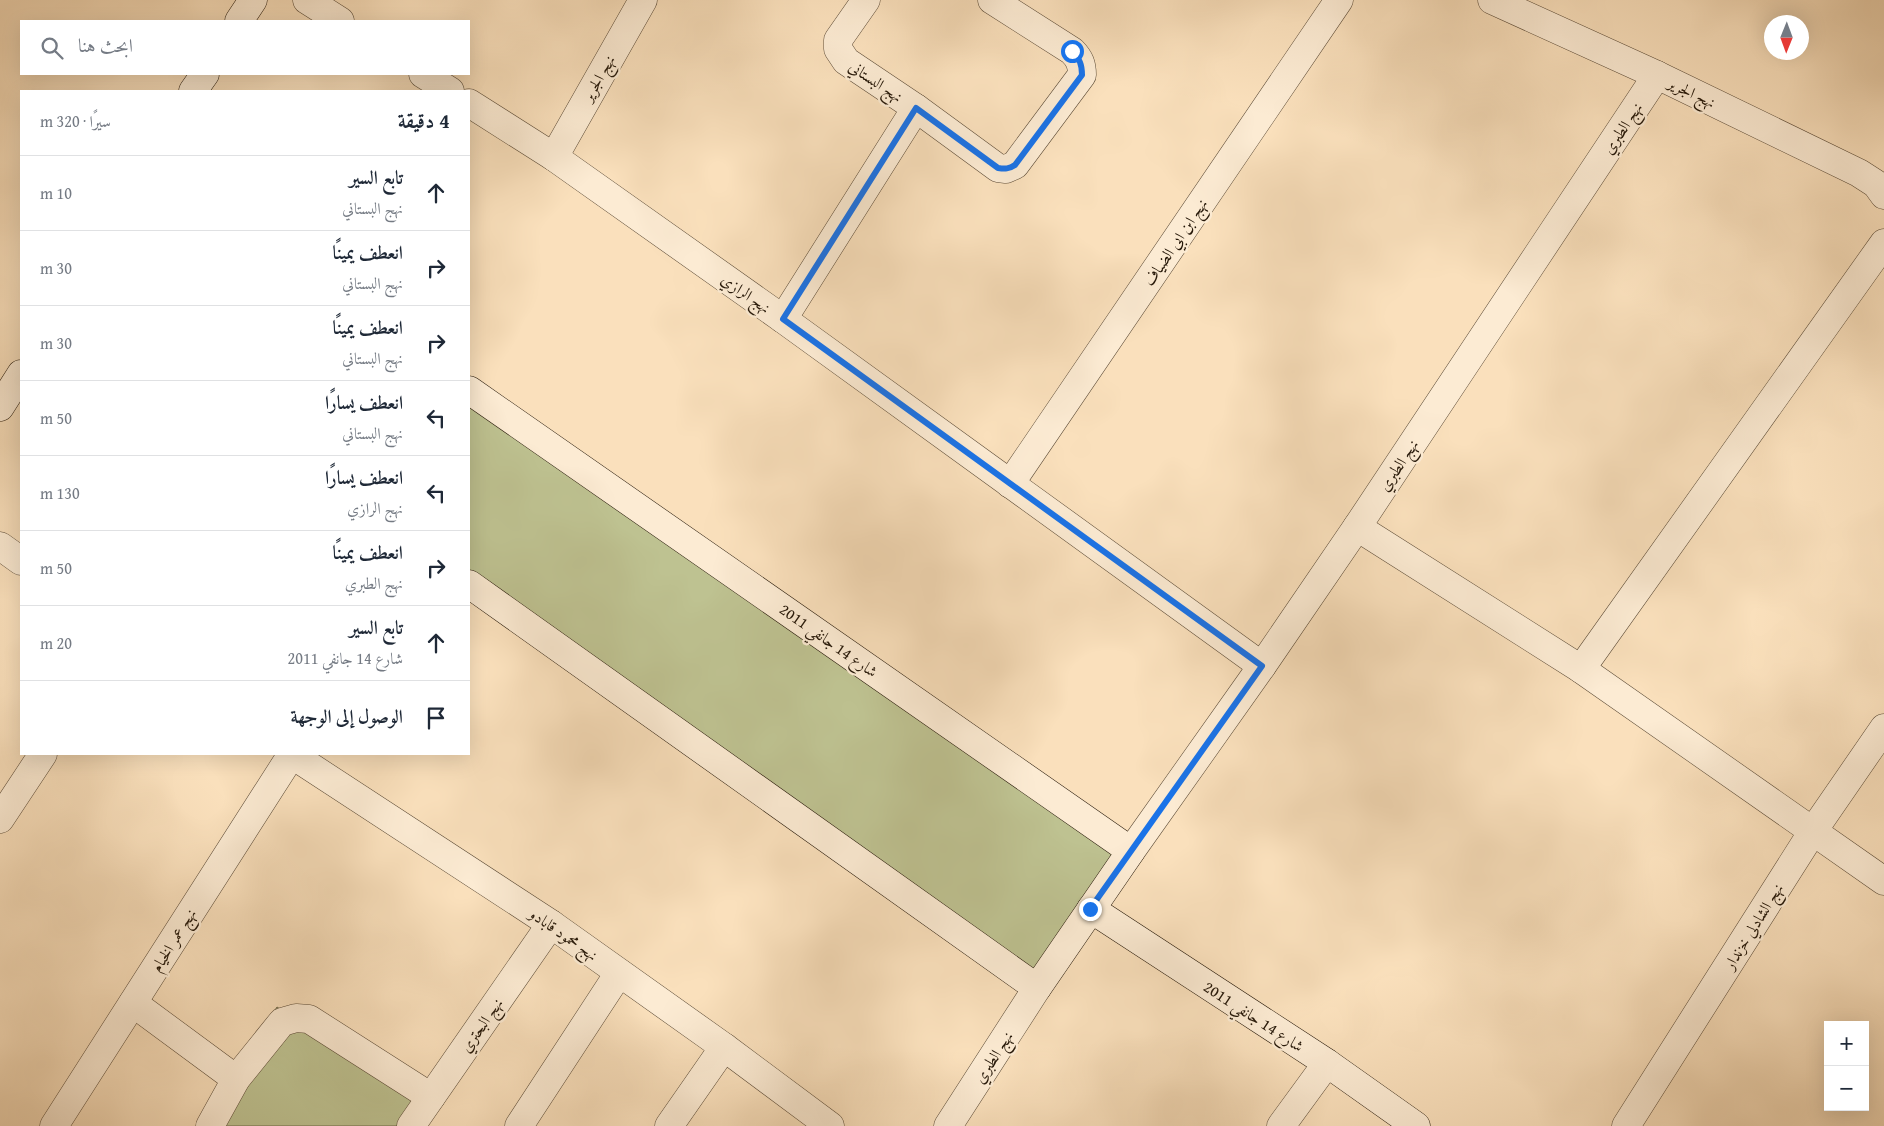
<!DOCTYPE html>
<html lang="ar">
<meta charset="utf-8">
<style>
body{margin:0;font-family:"Gentium Book Plus",Amiri,serif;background:#f6f6f7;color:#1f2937;direction:rtl}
.controls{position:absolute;right:15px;bottom:15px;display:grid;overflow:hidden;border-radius:0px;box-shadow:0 5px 20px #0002}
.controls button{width:45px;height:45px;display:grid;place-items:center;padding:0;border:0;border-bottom:1px solid #e0e1e3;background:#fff;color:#1f2937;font:25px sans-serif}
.compass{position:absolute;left:1764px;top:15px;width:45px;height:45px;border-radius:50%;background:#fff;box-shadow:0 5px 20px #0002;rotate:181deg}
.stop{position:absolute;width:15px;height:15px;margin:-11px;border:4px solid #1a73e8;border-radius:50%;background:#fff}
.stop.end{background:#1a73e8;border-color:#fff;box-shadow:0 1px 5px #0008}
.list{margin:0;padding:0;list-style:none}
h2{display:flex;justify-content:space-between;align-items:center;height:65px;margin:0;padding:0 20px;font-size:21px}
h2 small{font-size:16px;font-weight:400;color:#747a83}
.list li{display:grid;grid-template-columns:32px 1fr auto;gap:15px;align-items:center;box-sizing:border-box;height:75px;padding:0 20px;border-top:1px solid #e0e1e3}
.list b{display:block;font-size:19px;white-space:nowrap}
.list p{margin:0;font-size:16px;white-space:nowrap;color:#747a83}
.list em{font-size:16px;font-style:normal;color:#747a83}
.icon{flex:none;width:28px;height:28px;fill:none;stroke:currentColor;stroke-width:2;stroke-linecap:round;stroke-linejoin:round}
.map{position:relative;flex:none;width:1884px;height:1126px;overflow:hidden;direction:ltr}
.search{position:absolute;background:#fff;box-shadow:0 5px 20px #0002;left:20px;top:20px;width:450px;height:55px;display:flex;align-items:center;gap:12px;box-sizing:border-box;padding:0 18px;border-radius:0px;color:#747a83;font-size:19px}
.panel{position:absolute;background:#fff;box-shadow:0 5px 20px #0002;left:20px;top:90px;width:450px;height:665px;border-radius:0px;direction:rtl}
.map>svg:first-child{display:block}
.green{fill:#bec291;stroke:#726d4d}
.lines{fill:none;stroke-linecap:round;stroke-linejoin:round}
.street-casing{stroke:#5b4a36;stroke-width:29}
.secondary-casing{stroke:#261809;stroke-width:29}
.street{stroke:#fcebd3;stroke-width:28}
.secondary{stroke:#fcebd3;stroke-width:28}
.route{stroke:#1a73e8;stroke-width:6}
.labels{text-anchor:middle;stroke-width:4.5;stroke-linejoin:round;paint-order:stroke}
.street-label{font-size:16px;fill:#261809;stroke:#fcebd3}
</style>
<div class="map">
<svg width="1884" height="1126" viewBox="0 0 1884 1126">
<rect width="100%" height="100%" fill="#fae0bc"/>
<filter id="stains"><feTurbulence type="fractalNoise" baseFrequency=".004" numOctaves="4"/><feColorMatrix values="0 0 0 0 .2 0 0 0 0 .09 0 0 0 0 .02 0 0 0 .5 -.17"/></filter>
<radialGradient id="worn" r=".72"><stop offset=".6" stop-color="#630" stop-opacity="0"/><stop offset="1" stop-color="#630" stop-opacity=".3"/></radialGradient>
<g class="green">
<path d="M 469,394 L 1118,858 L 1042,985 L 469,581 Z"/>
<path d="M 277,1007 L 424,1106 L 411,1126 L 198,1126 Z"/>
</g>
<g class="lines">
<defs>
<g id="street">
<path d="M 307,0 L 340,21"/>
<path d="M 866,0 L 838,40 L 838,49 L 846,61 L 916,108 L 998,168 L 1006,169 L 1015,165 L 1082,75 C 1082,65 1080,59 1072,51 L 992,0"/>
<path d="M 1492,0 L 1657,75 L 1859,173 L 1876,184 L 1884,195"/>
<path d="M 423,74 L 450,91"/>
<path d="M 469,103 L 554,157 L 783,319 L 1262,666"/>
<path d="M 554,157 L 643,0"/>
<path d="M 783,319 L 916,108"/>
<path d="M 1010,484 L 1339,0"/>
<path d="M 1357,527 L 1581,669 L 1884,881"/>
<path d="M 0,546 L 21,561"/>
<path d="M 1581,669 L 1884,243"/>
<path d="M 291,754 L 551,924 L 724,1047 L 830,1126"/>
<path d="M 0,819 L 43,754"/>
<path d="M 1131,851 L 1262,666 L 1357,527 L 1657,75"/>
<path d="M 133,1003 L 236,1079"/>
<path d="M 54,1126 L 292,754"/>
<path d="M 210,1126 L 236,1079 L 282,1022 L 296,1018 L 309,1019 L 431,1097"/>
<path d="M 411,1126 L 551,924"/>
<path d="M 519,1126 L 619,973"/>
<path d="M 669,1126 L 724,1047"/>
<path d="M 948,1126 L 1037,988"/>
<path d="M 1281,1126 L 1327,1063"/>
<path d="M 1626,1126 L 1813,831 L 1884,728"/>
</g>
<g id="secondary">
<path d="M 239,21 L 253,0"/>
<path d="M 193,91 L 205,74"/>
<path d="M 469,390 L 1131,851 L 1037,988 L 469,584"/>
<path d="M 0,407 L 21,374"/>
<path d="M 1091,909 L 1327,1063 L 1416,1126"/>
</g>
</defs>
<use href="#street" class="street-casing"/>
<use href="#secondary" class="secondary-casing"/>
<use href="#street" class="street"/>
<use href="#secondary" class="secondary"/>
</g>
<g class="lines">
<path class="route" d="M 1072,51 C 1080,59 1082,65 1082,75 L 1015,165 C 1009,169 1005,169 998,168 L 916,108 L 783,319 L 1262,666 L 1090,909"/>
</g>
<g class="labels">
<g class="street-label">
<text transform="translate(598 78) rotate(-60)" y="6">نهج الجرير</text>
<text transform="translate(876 81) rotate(34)" y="6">نهج البستاني</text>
<text transform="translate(1692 92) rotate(26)" y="6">نهج الجرير</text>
<text transform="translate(1622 128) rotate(-56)" y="6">نهج الطبري</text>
<text transform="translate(1175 242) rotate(-56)" y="6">نهج ابن ابي الضياف</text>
<text transform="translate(746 293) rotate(35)" y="6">نهج الرازي</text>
<text transform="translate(1398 465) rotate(-56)" y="6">نهج الطبري</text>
<text transform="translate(829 640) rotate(35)" y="6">شارع 14 جانفي 2011</text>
<text transform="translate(1753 926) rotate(-58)" y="6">نهج الشادلي خزندار</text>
<text transform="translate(564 934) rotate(35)" y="6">نهج محمود قابادو</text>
<text transform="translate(173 940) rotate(-58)" y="6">نهج عمر الخيام</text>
<text transform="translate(1254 1016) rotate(33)" y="6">شارع 14 جانفي 2011</text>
<text transform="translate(481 1025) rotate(-55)" y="6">نهج البحتري</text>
<text transform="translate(993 1057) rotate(-57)" y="6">نهج الطبري</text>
</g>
</g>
<rect width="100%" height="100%" filter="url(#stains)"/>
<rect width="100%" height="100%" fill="url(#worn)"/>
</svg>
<div class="controls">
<button>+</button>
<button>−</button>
</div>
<svg class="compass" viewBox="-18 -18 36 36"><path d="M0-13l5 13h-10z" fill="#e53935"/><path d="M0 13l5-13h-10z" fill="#747a83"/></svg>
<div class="stop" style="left:1072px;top:51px"></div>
<div class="stop end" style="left:1090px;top:909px"></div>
<div class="search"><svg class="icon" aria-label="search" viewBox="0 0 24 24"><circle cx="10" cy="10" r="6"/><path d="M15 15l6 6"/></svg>ابحث هنا</div>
<section class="panel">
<h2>4 دقيقة<small>سيرًا · 320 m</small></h2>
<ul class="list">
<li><svg class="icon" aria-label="ahead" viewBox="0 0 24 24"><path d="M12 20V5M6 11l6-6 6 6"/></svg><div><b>تابع السير</b><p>نهج البستاني</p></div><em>10 m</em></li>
<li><svg class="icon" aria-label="right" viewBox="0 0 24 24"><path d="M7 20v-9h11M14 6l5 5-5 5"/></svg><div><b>انعطف يمينًا</b><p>نهج البستاني</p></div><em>30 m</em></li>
<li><svg class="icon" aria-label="right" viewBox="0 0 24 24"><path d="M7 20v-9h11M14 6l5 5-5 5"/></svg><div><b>انعطف يمينًا</b><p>نهج البستاني</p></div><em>30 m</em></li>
<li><svg class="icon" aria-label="left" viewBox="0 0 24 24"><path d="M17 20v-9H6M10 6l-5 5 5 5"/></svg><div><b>انعطف يسارًا</b><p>نهج البستاني</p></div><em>50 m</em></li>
<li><svg class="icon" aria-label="left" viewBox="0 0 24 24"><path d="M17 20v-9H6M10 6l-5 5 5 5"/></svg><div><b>انعطف يسارًا</b><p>نهج الرازي</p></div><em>130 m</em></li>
<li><svg class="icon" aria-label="right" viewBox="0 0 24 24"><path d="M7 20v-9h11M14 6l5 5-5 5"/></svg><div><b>انعطف يمينًا</b><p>نهج الطبري</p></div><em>50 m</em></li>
<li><svg class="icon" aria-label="ahead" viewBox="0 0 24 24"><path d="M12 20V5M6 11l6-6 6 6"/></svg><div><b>تابع السير</b><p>شارع 14 جانفي 2011</p></div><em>20 m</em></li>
<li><svg class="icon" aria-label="arrive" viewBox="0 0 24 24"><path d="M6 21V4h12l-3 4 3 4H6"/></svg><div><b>الوصول إلى الوجهة</b></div></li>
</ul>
</section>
</div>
